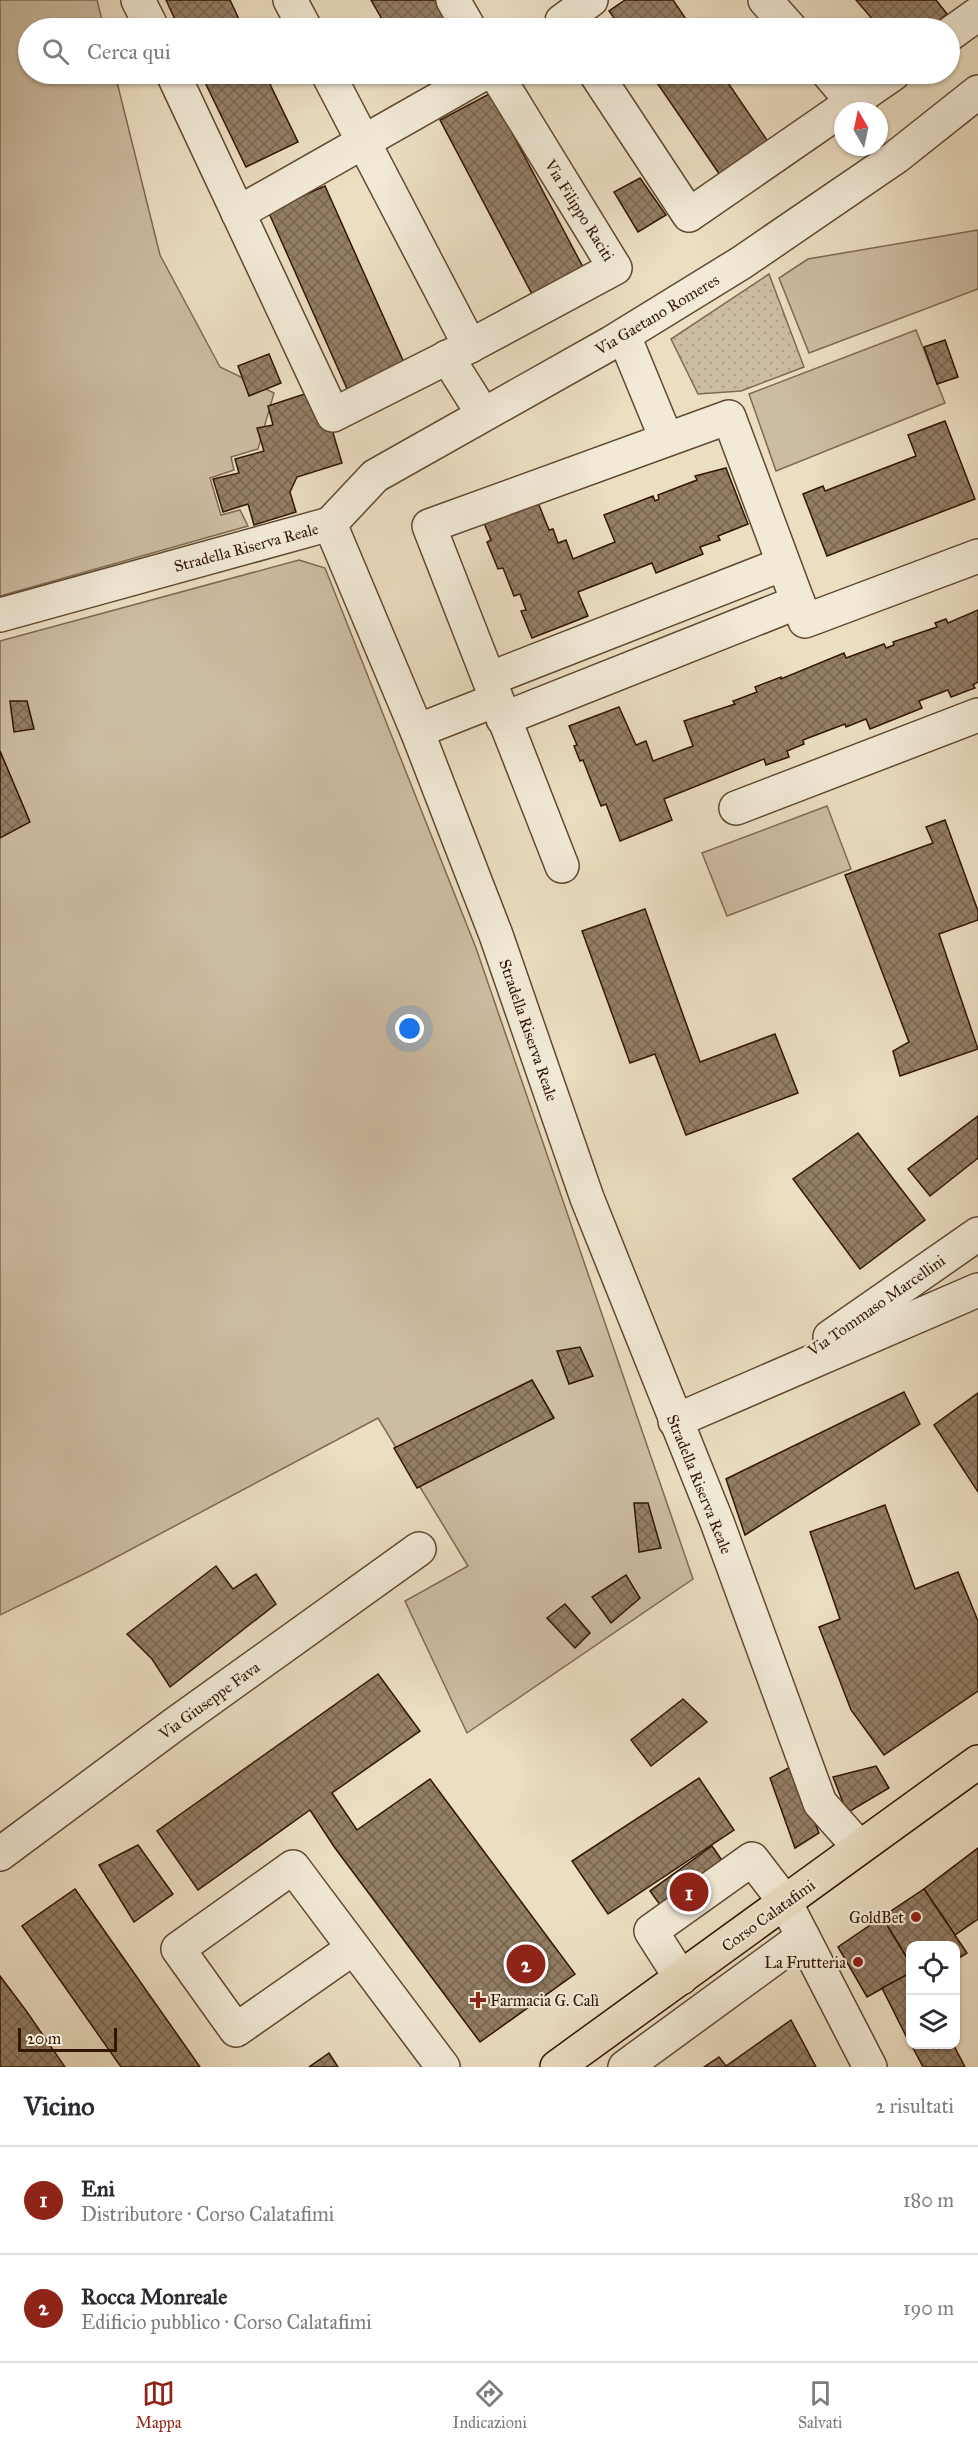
<!DOCTYPE html>
<html lang="it">
<meta charset="utf-8">
<style>
body{margin:0;font-family:"IM FELL Great Primer",serif;background:#f7f7f7;color:#2b2b33}
.controls{position:absolute;right:18px;bottom:18px;display:grid;overflow:hidden;border-radius:12px;box-shadow:0 2px 4px #0004}
.controls button{width:54px;height:54px;display:grid;place-items:center;padding:0;border:0;border-bottom:2px solid #e1e1e2;background:#fff;color:#2b2b33;font:30px sans-serif}
.compass{position:absolute;left:834px;top:102px;width:54px;height:54px;border-radius:50%;background:#fff;box-shadow:0 2px 4px #0004;rotate:351deg}
.scale{position:absolute;left:18px;bottom:15px;width:99px;box-sizing:border-box;padding-left:6px;border:3px solid #331602;border-top:0;font-size:16px;line-height:21px;white-space:nowrap;color:#331602;-webkit-text-stroke:4px #f2ead7;paint-order:stroke}
.you{position:absolute;left:410px;top:1029px;width:21px;height:21px;margin:-15px;border:4px solid #fff;border-radius:50%;background:#1a73e8;box-shadow:0 0 0 9px #1a73e833}
.badge{display:grid;place-items:center;width:39px;height:39px;border-radius:50%;background:#8f2418;color:#fff;font-size:20px;font-weight:700}
.pin{position:absolute;translate:-50% -50%;border:3px solid #fff;box-shadow:0 2px 6px #0006}
.list{margin:0;padding:0;list-style:none}
h2{display:flex;justify-content:space-between;align-items:center;height:78px;margin:0;padding:0 24px;font-size:26px}
h2 small{font-size:20px;font-weight:400;color:#7c7c81}
.list li{display:grid;grid-template-columns:39px 1fr auto;gap:18px;align-items:center;box-sizing:border-box;height:108px;padding:0 24px;border-top:2px solid #e1e1e2}
.list b{display:block;font-size:22px;white-space:nowrap}
.list p{margin:0;font-size:20px;white-space:nowrap;color:#7c7c81}
.list em{font-size:20px;font-style:normal;color:#7c7c81}
.icon{flex:none;width:33px;height:33px;fill:none;stroke:currentColor;stroke-width:2;stroke-linecap:round;stroke-linejoin:round}
.map{position:relative;flex:none;width:978px;height:2067px;overflow:hidden}
.search{position:absolute;background:#fff;box-shadow:0 2px 4px #0004;left:18px;right:18px;top:18px;height:66px;display:flex;align-items:center;gap:15px;box-sizing:border-box;padding:0 21px;border-radius:33px;color:#7c7c81;font-size:22px}
.sheet{height:294px;background:#fff}
nav{display:flex;justify-content:space-around;align-items:center;box-sizing:border-box;height:84px;border-top:2px solid #e1e1e2;background:#fff;font-size:16px;color:#7c7c81}
nav a{display:grid;justify-items:center;gap:3px}
nav .on{color:#8f2418}
.map>svg:first-child{display:block}
.grass{fill:#ccbca1;stroke:#806952;stroke-width:1.5}
.garden{fill:url(#garden-dots);stroke:#806952;stroke-width:1.5}
.building{fill:url(#building-cross-hatch);stroke:#331602;stroke-width:1.5}
.lines{fill:none;stroke-linecap:round;stroke-linejoin:round}
.minor-casing{stroke:#614832;stroke-width:36}
.major-casing{stroke:#331602;stroke-width:36}
.minor{stroke:#f2ead7;stroke-width:33}
.major{stroke:#ebdec1;stroke-width:33}
.poi-dot{fill:#8f2418;stroke:#f2ead7;stroke-width:2}
.labels{text-anchor:middle;stroke-width:4.5;stroke-linejoin:round;paint-order:stroke}
.street-label{font-size:16px;fill:#331602;stroke:#f2ead7}
.poi-label{font-size:16px;fill:#331602;stroke:#f2ead7;text-anchor:end}
</style>
<div class="map">
<svg width="978" height="2067" viewBox="0 0 978 2067">
<defs>
<pattern id="garden-dots" width="8" height="8" patternUnits="userSpaceOnUse" patternTransform="scale(1.5)"><rect width="8" height="8" fill="#ccbca1"/><path d="M2 2h.1M6 6h.1" fill="none" stroke="#b0a189" stroke-width="1.8" stroke-linecap="round"/></pattern>
<pattern id="building-cross-hatch" width="8" height="8" patternUnits="userSpaceOnUse" patternTransform="scale(1.5)"><rect width="8" height="8" fill="#937e65"/><path d="M0 0l8 8M0 8l8-8" fill="none" stroke="#796651"/></pattern>
</defs>
<rect width="100%" height="100%" fill="#ebdec1"/>
<filter id="stains"><feTurbulence type="fractalNoise" baseFrequency=".00333" numOctaves="4"/><feColorMatrix values="0 0 0 0 .2 0 0 0 0 .09 0 0 0 0 .02 0 0 0 .5 -.17"/></filter>
<radialGradient id="worn" r=".72"><stop offset=".6" stop-color="#630" stop-opacity="0"/><stop offset="1" stop-color="#630" stop-opacity=".3"/></radialGradient>
<g class="grass">
<path d="M 0,0 L 97,0 L 104,28 L 28,28 L 28,74 L 115,74 L 160,255 L 220,367 L 274,393 L 258,449 L 231,457 L 234,470 L 210,478 L 221,515 L 240,510 L 248,526 L 0,596 Z"/>
<path d="M 978,230 L 978,289 L 809,353 L 779,278 L 808,259 Z"/>
<path d="M 916,330 L 945,403 L 776,471 L 749,394 Z"/>
<path d="M 299,560 L 325,568 L 476,948 L 693,1579 L 467,1733 L 405,1601 L 468,1566 L 378,1418 L 92,1570 L 0,1615 L 0,641 Z"/>
<path d="M 827,806 L 851,869 L 727,916 L 702,853 Z"/>
</g>
<path class="garden" d="M 769,274 L 804,367 L 741,391 L 698,394 L 671,339 Z"/>
<g class="building">
<path d="M 166,0 L 230,0 L 243,28 L 179,28 Z"/>
<path d="M 371,0 L 438,0 L 453,28 L 387,28 Z"/>
<path d="M 625,0 L 673,0 L 692,28 L 621,28 L 609,11 Z"/>
<path d="M 856,0 L 936,0 L 947,14 L 930,28 L 880,28 Z"/>
<path d="M 201,74 L 265,74 L 298,142 L 246,167 Z"/>
<path d="M 411,74 L 433,74 L 416,83 Z"/>
<path d="M 651,74 L 722,74 L 771,146 L 722,178 Z"/>
<path d="M 491,93 L 584,269 L 533,296 L 440,120 Z"/>
<path d="M 640,178 L 666,215 L 638,232 L 614,192 Z"/>
<path d="M 325,186 L 405,365 L 348,391 L 268,211 Z"/>
<path d="M 945,340 L 958,377 L 937,384 L 924,347 Z"/>
<path d="M 269,354 L 281,383 L 249,396 L 238,366 Z"/>
<path d="M 320,389 L 342,463 L 297,477 L 290,492 L 296,512 L 254,525 L 248,504 L 223,512 L 213,479 L 239,473 L 235,459 L 264,451 L 257,428 L 273,425 L 268,406 Z"/>
<path d="M 945,421 L 975,499 L 827,556 L 803,494 L 823,486 L 825,491 L 916,456 L 908,435 Z"/>
<path d="M 726,468 L 748,524 L 718,536 L 720,540 L 700,547 L 703,554 L 656,573 L 652,563 L 578,592 L 588,616 L 532,638 L 521,611 L 526,610 L 520,594 L 514,596 L 503,568 L 498,569 L 487,542 L 491,540 L 481,516 L 535,495 L 549,530 L 553,529 L 558,543 L 566,540 L 573,559 L 615,542 L 604,515 L 653,496 L 655,501 L 659,499 L 658,495 L 697,480 L 695,476 Z"/>
<path d="M 978,610 L 978,682 L 973,685 L 975,688 L 951,697 L 948,690 L 919,701 L 922,708 L 870,729 L 866,719 L 846,727 L 845,724 L 803,740 L 804,744 L 787,751 L 789,757 L 766,765 L 764,759 L 664,799 L 672,820 L 620,841 L 606,804 L 601,806 L 583,760 L 580,761 L 574,746 L 577,745 L 569,726 L 619,707 L 636,745 L 646,741 L 653,761 L 693,746 L 684,721 L 735,704 L 733,701 L 757,692 L 755,687 L 781,677 L 781,679 L 844,653 L 846,658 L 884,644 L 886,648 L 894,645 L 893,642 L 937,627 L 935,623 L 946,619 L 948,623 Z"/>
<path d="M 10,701 L 27,701 L 34,729 L 14,732 Z"/>
<path d="M 0,751 L 30,822 L 0,838 Z"/>
<path d="M 945,820 L 978,911 L 978,920 L 939,934 L 978,1049 L 900,1076 L 893,1051 L 909,1042 L 845,875 L 933,843 L 926,827 Z"/>
<path d="M 645,909 L 700,1062 L 775,1034 L 798,1093 L 686,1135 L 655,1054 L 630,1063 L 582,931 Z"/>
<path d="M 978,1116 L 978,1158 L 930,1196 L 908,1169 Z"/>
<path d="M 858,1133 L 925,1220 L 860,1269 L 793,1179 Z"/>
<path d="M 580,1347 L 593,1376 L 569,1384 L 557,1351 Z"/>
<path d="M 532,1380 L 554,1418 L 417,1488 L 394,1448 Z"/>
<path d="M 904,1392 L 920,1424 L 745,1535 L 726,1479 Z"/>
<path d="M 978,1393 L 978,1492 L 934,1425 Z"/>
<path d="M 634,1503 L 648,1503 L 661,1548 L 639,1552 Z"/>
<path d="M 885,1505 L 915,1589 L 958,1572 L 978,1621 L 978,1691 L 884,1755 L 851,1710 L 819,1627 L 840,1619 L 810,1532 Z"/>
<path d="M 216,1566 L 233,1589 L 256,1574 L 276,1604 L 170,1687 L 152,1659 L 127,1634 Z"/>
<path d="M 626,1575 L 640,1598 L 611,1623 L 592,1597 Z"/>
<path d="M 565,1604 L 590,1633 L 575,1648 L 547,1618 Z"/>
<path d="M 378,1674 L 420,1731 L 332,1793 L 357,1830 L 430,1779 L 575,1974 L 480,2042 L 335,1848 L 310,1810 L 198,1890 L 157,1831 Z"/>
<path d="M 683,1699 L 707,1722 L 651,1766 L 631,1740 Z"/>
<path d="M 792,1766 L 819,1833 L 795,1848 L 770,1778 Z"/>
<path d="M 876,1766 L 889,1788 L 847,1813 L 833,1777 Z"/>
<path d="M 699,1778 L 734,1830 L 608,1914 L 572,1861 Z"/>
<path d="M 138,1845 L 173,1894 L 134,1922 L 99,1865 Z"/>
<path d="M 712,1846 L 733,1876 L 671,1920 L 650,1891 Z"/>
<path d="M 978,1848 L 978,1919 L 955,1935 L 924,1889 Z"/>
<path d="M 75,1889 L 200,2067 L 121,2067 L 22,1926 Z"/>
<path d="M 924,1889 L 967,1953 L 956,1960 L 956,1946 L 910,1946 L 910,1963 L 882,1917 Z"/>
<path d="M 882,1917 L 910,1963 L 910,1973 L 867,1997 L 838,1947 Z"/>
<path d="M 910,1973 L 910,2044 L 882,1988 Z"/>
<path d="M 0,1976 L 27,2012 L 65,2067 L 0,2067 Z"/>
<path d="M 791,2020 L 816,2067 L 704,2067 L 719,2057 L 726,2066 Z"/>
<path d="M 911,2044 L 953,2044 L 965,2067 L 923,2067 Z"/>
<path d="M 329,2053 L 338,2067 L 309,2067 Z"/>
</g>
<g class="lines">
<defs>
<g id="minor">
<path d="M 138,0 L 152,28"/>
<path d="M 290,0 L 305,28"/>
<path d="M 453,0 L 469,28"/>
<path d="M 765,0 L 790,28"/>
<path d="M 562,21 L 591,0"/>
<path d="M 950,34 L 978,14"/>
<path d="M 173,74 L 333,415 L 470,346 L 615,268 L 496,74"/>
<path d="M 328,74 L 470,346"/>
<path d="M 596,74 L 689,215 L 893,74"/>
<path d="M 829,74 L 860,111"/>
<path d="M 238,213 L 483,74"/>
<path d="M 624,336 L 666,438"/>
<path d="M 447,357 L 483,414"/>
<path d="M 330,524 L 417,731 L 496,935 L 587,1198 L 717,1522 L 820,1803 L 859,1847"/>
<path d="M 330,524 L 375,476 L 611,343 L 741,263 L 896,157 L 978,92"/>
<path d="M 0,615 L 330,524"/>
<path d="M 489,679 L 783,564"/>
<path d="M 503,719 L 798,602"/>
<path d="M 417,731 L 496,700"/>
<path d="M 736,808 L 978,715"/>
<path d="M 562,866 L 429,526 L 729,417 L 805,621 L 978,556"/>
<path d="M 830,1337 L 978,1234"/>
<path d="M 675,1421 L 978,1290"/>
<path d="M 0,1854 L 175,1724 L 419,1549"/>
<path d="M 352,1949 L 236,2030 L 178,1949 L 293,1867 L 443,2067"/>
<path d="M 681,1978 L 651,1931 L 752,1859 L 785,1902 L 870,2067"/>
<path d="M 625,2067 L 803,1937"/>
</g>
<path id="major" d="M 557,2067 L 978,1762"/>
</defs>
<use href="#minor" class="minor-casing"/>
<use href="#major" class="major-casing"/>
<use href="#minor" class="minor"/>
<use href="#major" class="major"/>
</g>
<g class="poi-dot">
<circle cx="916" cy="1917" r="6"/>
<circle cx="858" cy="1962" r="6"/>
<path d="M475 1991h6v6h6v6h-6v6h-6v-6h-6v-6h6z"/>
</g>
<g class="labels">
<g class="street-label">
<text transform="translate(580 210) rotate(58)" y="6">Via Filippo Raciti</text>
<text transform="translate(657 314) rotate(-31)" y="6">Via Gaetano Romeres</text>
<text transform="translate(246 547) rotate(-15)" y="6">Stradella Riserva Reale</text>
<text transform="translate(529 1030) rotate(71)" y="6">Stradella Riserva Reale</text>
<text transform="translate(876 1305) rotate(-35)" y="6">Via Tommaso Marcellini</text>
<text transform="translate(700 1484) rotate(68)" y="6">Stradella Riserva Reale</text>
<text transform="translate(209 1700) rotate(-36)" y="6">Via Giuseppe Fava</text>
<text transform="translate(768 1915) rotate(-36)" y="6">Corso Calatafimi</text>
</g>
<g class="poi-label">
<text x="904" y="1923">GoldBet</text>
<text x="846" y="1968">La Frutteria</text>
<text x="490" y="2006" text-anchor="start">Farmacia G. Calì</text>
</g>
</g>
<rect width="100%" height="100%" filter="url(#stains)"/>
<rect width="100%" height="100%" fill="url(#worn)"/>
</svg>
<div class="controls">
<button><svg class="icon" aria-label="locate" viewBox="0 0 24 24"><circle cx="12" cy="12" r="6"/><path d="M12 2v4M12 18v4M2 12h4M18 12h4"/></svg></button>
<button><svg class="icon" aria-label="layers" viewBox="0 0 24 24"><path d="M12 4l9 5-9 5-9-5zM3 14l9 5 9-5"/></svg></button>
</div>
<svg class="compass" viewBox="-18 -18 36 36"><path d="M0-13l5 13h-10z" fill="#e53935"/><path d="M0 13l5-13h-10z" fill="#7c7c81"/></svg>
<div class="scale">20 m</div>
<div class="you"></div>
<div class="pin badge" style="left:689px;top:1892px">1</div>
<div class="pin badge" style="left:526px;top:1964px">2</div>
<div class="search"><svg class="icon" aria-label="search" viewBox="0 0 24 24"><circle cx="10" cy="10" r="6"/><path d="M15 15l6 6"/></svg>Cerca qui</div>
</div>
<section class="sheet">
<h2>Vicino<small>2 risultati</small></h2>
<ul class="list">
<li><span class="badge">1</span><div><b>Eni</b><p>Distributore · Corso Calatafimi</p></div><em>180 m</em></li>
<li><span class="badge">2</span><div><b>Rocca Monreale</b><p>Edificio pubblico · Corso Calatafimi</p></div><em>190 m</em></li>
</ul>
</section>
<nav>
<a class="on"><svg class="icon" aria-label="map" viewBox="0 0 24 24"><path d="M3 6l6-2 6 2 6-2v14l-6 2-6-2-6 2zM9 4v14M15 6v14"/></svg>Mappa</a>
<a><svg class="icon" aria-label="directions" viewBox="0 0 24 24"><path d="M12 3l9 9-9 9-9-9zM9 14v-3h6M13 9l2 2-2 2"/></svg>Indicazioni</a>
<a><svg class="icon" aria-label="saved" viewBox="0 0 24 24"><path d="M7 4h10v16l-5-4-5 4z"/></svg>Salvati</a>
</nav>
